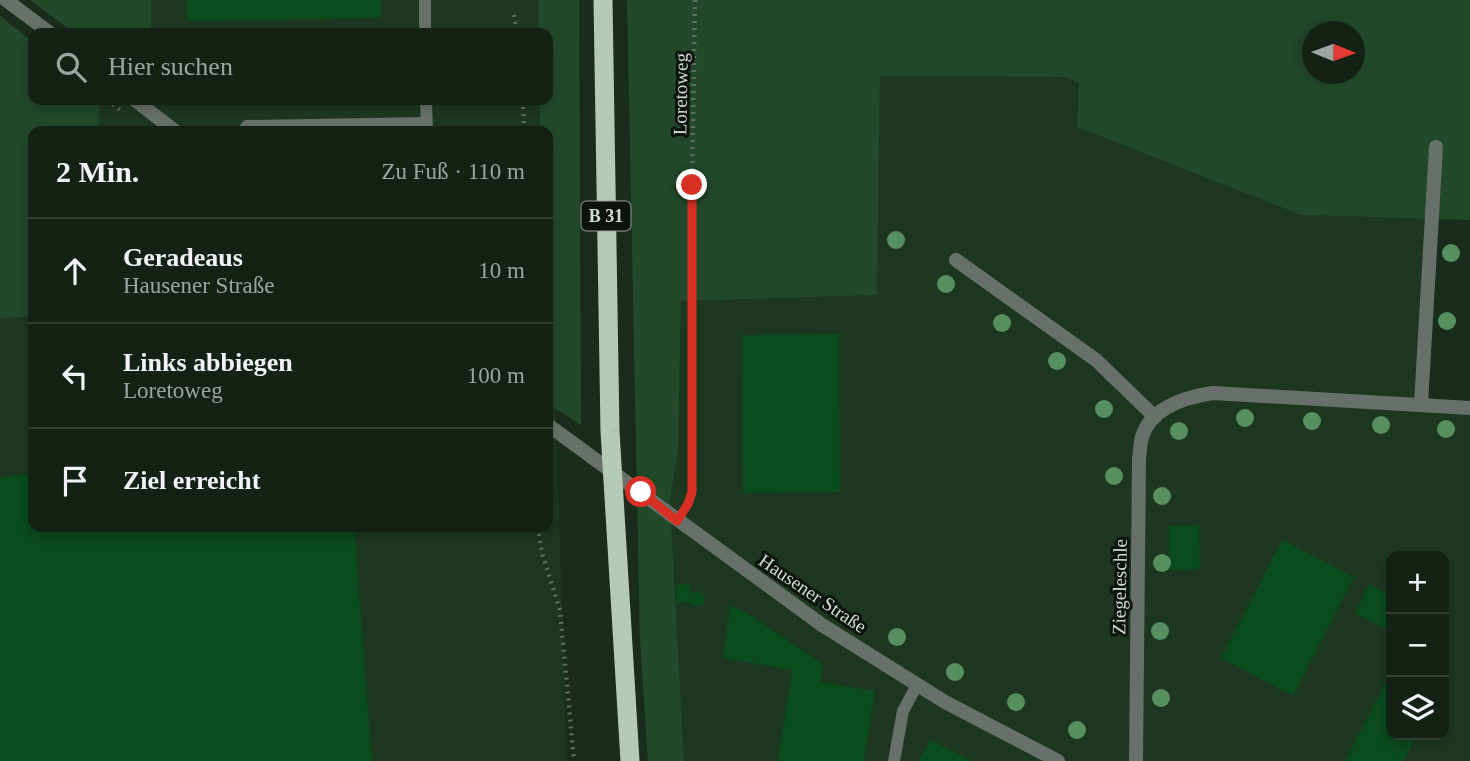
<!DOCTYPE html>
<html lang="de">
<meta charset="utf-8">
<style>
body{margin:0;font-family:Georgia,serif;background:#212f23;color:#f1f3f6}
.controls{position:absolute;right:21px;bottom:21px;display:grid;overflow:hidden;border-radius:14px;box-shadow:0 4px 10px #0003}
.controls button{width:63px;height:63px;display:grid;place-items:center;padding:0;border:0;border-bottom:2px solid #333f35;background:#142216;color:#f1f3f6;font:35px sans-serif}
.compass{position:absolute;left:1302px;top:21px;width:63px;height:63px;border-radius:50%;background:#142216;box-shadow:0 4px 10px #0003;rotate:91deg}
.stop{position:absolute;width:21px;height:21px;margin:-16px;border:5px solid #d93025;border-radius:50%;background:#fff}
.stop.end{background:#d93025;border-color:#fff;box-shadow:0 2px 7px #0008}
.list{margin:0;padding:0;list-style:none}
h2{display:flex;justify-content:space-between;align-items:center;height:91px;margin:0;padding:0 28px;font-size:30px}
h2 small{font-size:23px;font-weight:400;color:#9da4a1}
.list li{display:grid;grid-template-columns:46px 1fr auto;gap:21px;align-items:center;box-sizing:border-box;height:105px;padding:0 28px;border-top:2px solid #333f35}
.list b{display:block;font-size:26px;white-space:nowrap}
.list p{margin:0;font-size:23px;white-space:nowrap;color:#9da4a1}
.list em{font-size:23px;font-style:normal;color:#9da4a1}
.icon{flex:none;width:38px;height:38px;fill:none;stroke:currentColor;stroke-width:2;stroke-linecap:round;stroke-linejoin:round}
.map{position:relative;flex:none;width:1470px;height:761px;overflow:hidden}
.search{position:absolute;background:#142216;box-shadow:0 4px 10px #0003;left:28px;top:28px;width:525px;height:77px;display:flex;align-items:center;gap:18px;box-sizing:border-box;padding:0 24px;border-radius:14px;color:#9da4a1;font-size:26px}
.panel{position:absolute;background:#142216;box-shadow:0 4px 10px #0003;left:28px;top:126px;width:525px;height:406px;border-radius:14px}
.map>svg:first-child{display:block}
.built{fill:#1d3721;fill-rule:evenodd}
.green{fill:#22492a;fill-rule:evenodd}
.building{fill:#0a4c1e}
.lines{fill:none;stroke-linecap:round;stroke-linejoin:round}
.path{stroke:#5d6d5f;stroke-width:4.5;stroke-dasharray:2 5;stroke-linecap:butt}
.service{stroke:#687169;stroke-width:12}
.minor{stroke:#687169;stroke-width:14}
.tertiary{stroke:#687169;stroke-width:14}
.trunk{stroke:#b4cab6;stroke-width:19}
.tree{fill:#588f61}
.route{stroke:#d93025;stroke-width:9}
.labels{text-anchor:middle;stroke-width:6;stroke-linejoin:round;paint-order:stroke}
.shield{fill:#0b130c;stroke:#96a097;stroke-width:2}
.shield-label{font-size:18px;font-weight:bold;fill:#d1ddd2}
.street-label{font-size:19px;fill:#d1ddd2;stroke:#0b130c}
</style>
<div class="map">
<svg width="1470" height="761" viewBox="0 0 1470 761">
<rect width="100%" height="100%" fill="#1a2d1d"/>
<g class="built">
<path d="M 151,0 L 542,0 L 543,33 L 151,33 Z"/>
<path d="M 880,76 L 1066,77 L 1079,82 L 1077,127 L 1301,215 L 1431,219 L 1421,404 L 1470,408 L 1470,761 L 684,761 L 670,500 L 678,453 L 681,300 L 877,295 ZM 1391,556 L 1444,556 L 1444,735 L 1391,735 Z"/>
<path d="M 109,100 L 545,100 L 546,131 L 99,131 L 99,102 Z"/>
<path d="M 548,184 L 567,761 L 0,761 L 0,319 L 33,316 L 33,527 L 548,527 Z"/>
</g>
<g class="green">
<path d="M 30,0 L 151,0 L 151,33 L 74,33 Z"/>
<path d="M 538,0 L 579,0 L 581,425 L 548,404 L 548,131 L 540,131 L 540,100 L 548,100 L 548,33 L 539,33 Z"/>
<path d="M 627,0 L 1470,0 L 1470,220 L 1301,215 L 1077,127 L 1079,83 L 1066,77 L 880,76 L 877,295 L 681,301 L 678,453 L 670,500 L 684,761 L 648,761 L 640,641 ZM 1312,32 L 1354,32 L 1354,74 L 1312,74 Z"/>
<path d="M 0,16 L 33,42 L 33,100 L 99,100 L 99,131 L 33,131 L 33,316 L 0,319 Z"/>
</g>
<g class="building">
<path d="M 187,0 L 381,0 L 381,18 L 187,21 Z"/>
<path d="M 839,334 L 840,492 L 743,493 L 742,335 Z"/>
<path d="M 33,474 L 33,527 L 354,527 L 372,761 L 0,761 L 0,477 Z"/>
<path d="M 1199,525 L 1200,569 L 1169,570 L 1169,526 Z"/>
<path d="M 1282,540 L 1354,577 L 1293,696 L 1221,658 Z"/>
<path d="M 677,584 L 690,585 L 690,593 L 700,591 L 704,595 L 704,603 L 700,606 L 692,606 L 689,602 L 676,603 Z"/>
<path d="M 1369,584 L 1391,596 L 1391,632 L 1355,613 Z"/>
<path d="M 730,605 L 747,613 L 823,664 L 820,682 L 875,691 L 864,761 L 778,761 L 792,670 L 723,658 Z"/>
<path d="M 1391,672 L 1391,735 L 1417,735 L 1403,761 L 1345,761 Z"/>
<path d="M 930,740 L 972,761 L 919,761 Z"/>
</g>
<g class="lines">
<g class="path">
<path d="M 514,15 L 517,33"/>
<path d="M 107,100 L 120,110"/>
<path d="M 523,100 L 524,131"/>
<path d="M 687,505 L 692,492 L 694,475 L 692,185 L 695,0"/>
<path d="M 538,527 L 542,553 L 560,610 L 574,761"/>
</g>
<g class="service">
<path d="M 425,0 L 425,33"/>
<path d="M 426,100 L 427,131"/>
<path d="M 243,131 L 247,126 L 426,123"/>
<path d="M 894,761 L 903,711 L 917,685"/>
</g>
<g class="minor">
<path d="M 956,260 L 1096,360 L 1155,417"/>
<path d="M 1421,404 L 1436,147"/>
<path d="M 1136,761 L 1139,459 C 1140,452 1140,444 1142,437 C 1151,407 1186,397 1213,393 L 1470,408"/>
</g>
<g class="tertiary">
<path d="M 6,0 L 50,33"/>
<path d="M 135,100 L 175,131"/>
<path d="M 548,425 L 822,625 L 945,702 L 1058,761"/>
</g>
<path class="trunk" d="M 603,0 L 610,431 L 630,761"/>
</g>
<g class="tree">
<circle cx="896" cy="240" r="9"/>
<circle cx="1451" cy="253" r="9"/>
<circle cx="946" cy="284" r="9"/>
<circle cx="1447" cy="321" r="9"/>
<circle cx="1002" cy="323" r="9"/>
<circle cx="1057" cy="361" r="9"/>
<circle cx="1104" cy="409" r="9"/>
<circle cx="1245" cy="418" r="9"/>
<circle cx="1312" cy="421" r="9"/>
<circle cx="1381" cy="425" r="9"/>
<circle cx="1446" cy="429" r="9"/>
<circle cx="1179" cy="431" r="9"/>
<circle cx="1114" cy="476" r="9"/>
<circle cx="1162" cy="496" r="9"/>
<circle cx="1162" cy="563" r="9"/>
<circle cx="1160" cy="631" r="9"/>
<circle cx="897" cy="637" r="9"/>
<circle cx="955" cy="672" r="9"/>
<circle cx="1161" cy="698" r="9"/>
<circle cx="1016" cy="702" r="9"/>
<circle cx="1077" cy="730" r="9"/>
</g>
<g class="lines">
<path class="route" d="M 641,492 L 677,521 L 688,504 L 692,492 L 692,185"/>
</g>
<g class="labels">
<rect class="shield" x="581.5" y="201.5" width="49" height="29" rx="5"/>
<g class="shield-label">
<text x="606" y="222">B 31</text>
</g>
<g class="street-label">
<text transform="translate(680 94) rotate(-89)" y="7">Loretoweg</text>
<text transform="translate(1119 587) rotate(-89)" y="7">Ziegeleschle</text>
<text transform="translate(813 593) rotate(34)" y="7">Hausener Straße</text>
</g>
</g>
</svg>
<div class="controls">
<button>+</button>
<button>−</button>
<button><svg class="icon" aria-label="layers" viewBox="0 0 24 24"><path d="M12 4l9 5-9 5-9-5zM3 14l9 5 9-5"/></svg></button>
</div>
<svg class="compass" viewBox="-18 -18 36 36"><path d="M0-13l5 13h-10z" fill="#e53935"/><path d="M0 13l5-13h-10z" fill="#9da4a1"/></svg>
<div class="stop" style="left:641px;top:492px"></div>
<div class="stop end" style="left:692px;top:185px"></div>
<div class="search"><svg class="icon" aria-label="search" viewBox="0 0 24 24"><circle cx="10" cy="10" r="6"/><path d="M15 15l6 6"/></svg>Hier suchen</div>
<section class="panel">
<h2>2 Min.<small>Zu Fuß · 110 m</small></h2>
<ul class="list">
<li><svg class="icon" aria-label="ahead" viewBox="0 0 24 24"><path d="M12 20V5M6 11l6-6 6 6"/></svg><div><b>Geradeaus</b><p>Hausener Straße</p></div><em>10 m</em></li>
<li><svg class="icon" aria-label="left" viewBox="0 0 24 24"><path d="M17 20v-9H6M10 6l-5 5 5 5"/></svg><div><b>Links abbiegen</b><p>Loretoweg</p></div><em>100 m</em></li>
<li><svg class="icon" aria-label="arrive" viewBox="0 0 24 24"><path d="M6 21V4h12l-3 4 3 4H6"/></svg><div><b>Ziel erreicht</b></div></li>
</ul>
</section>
</div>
